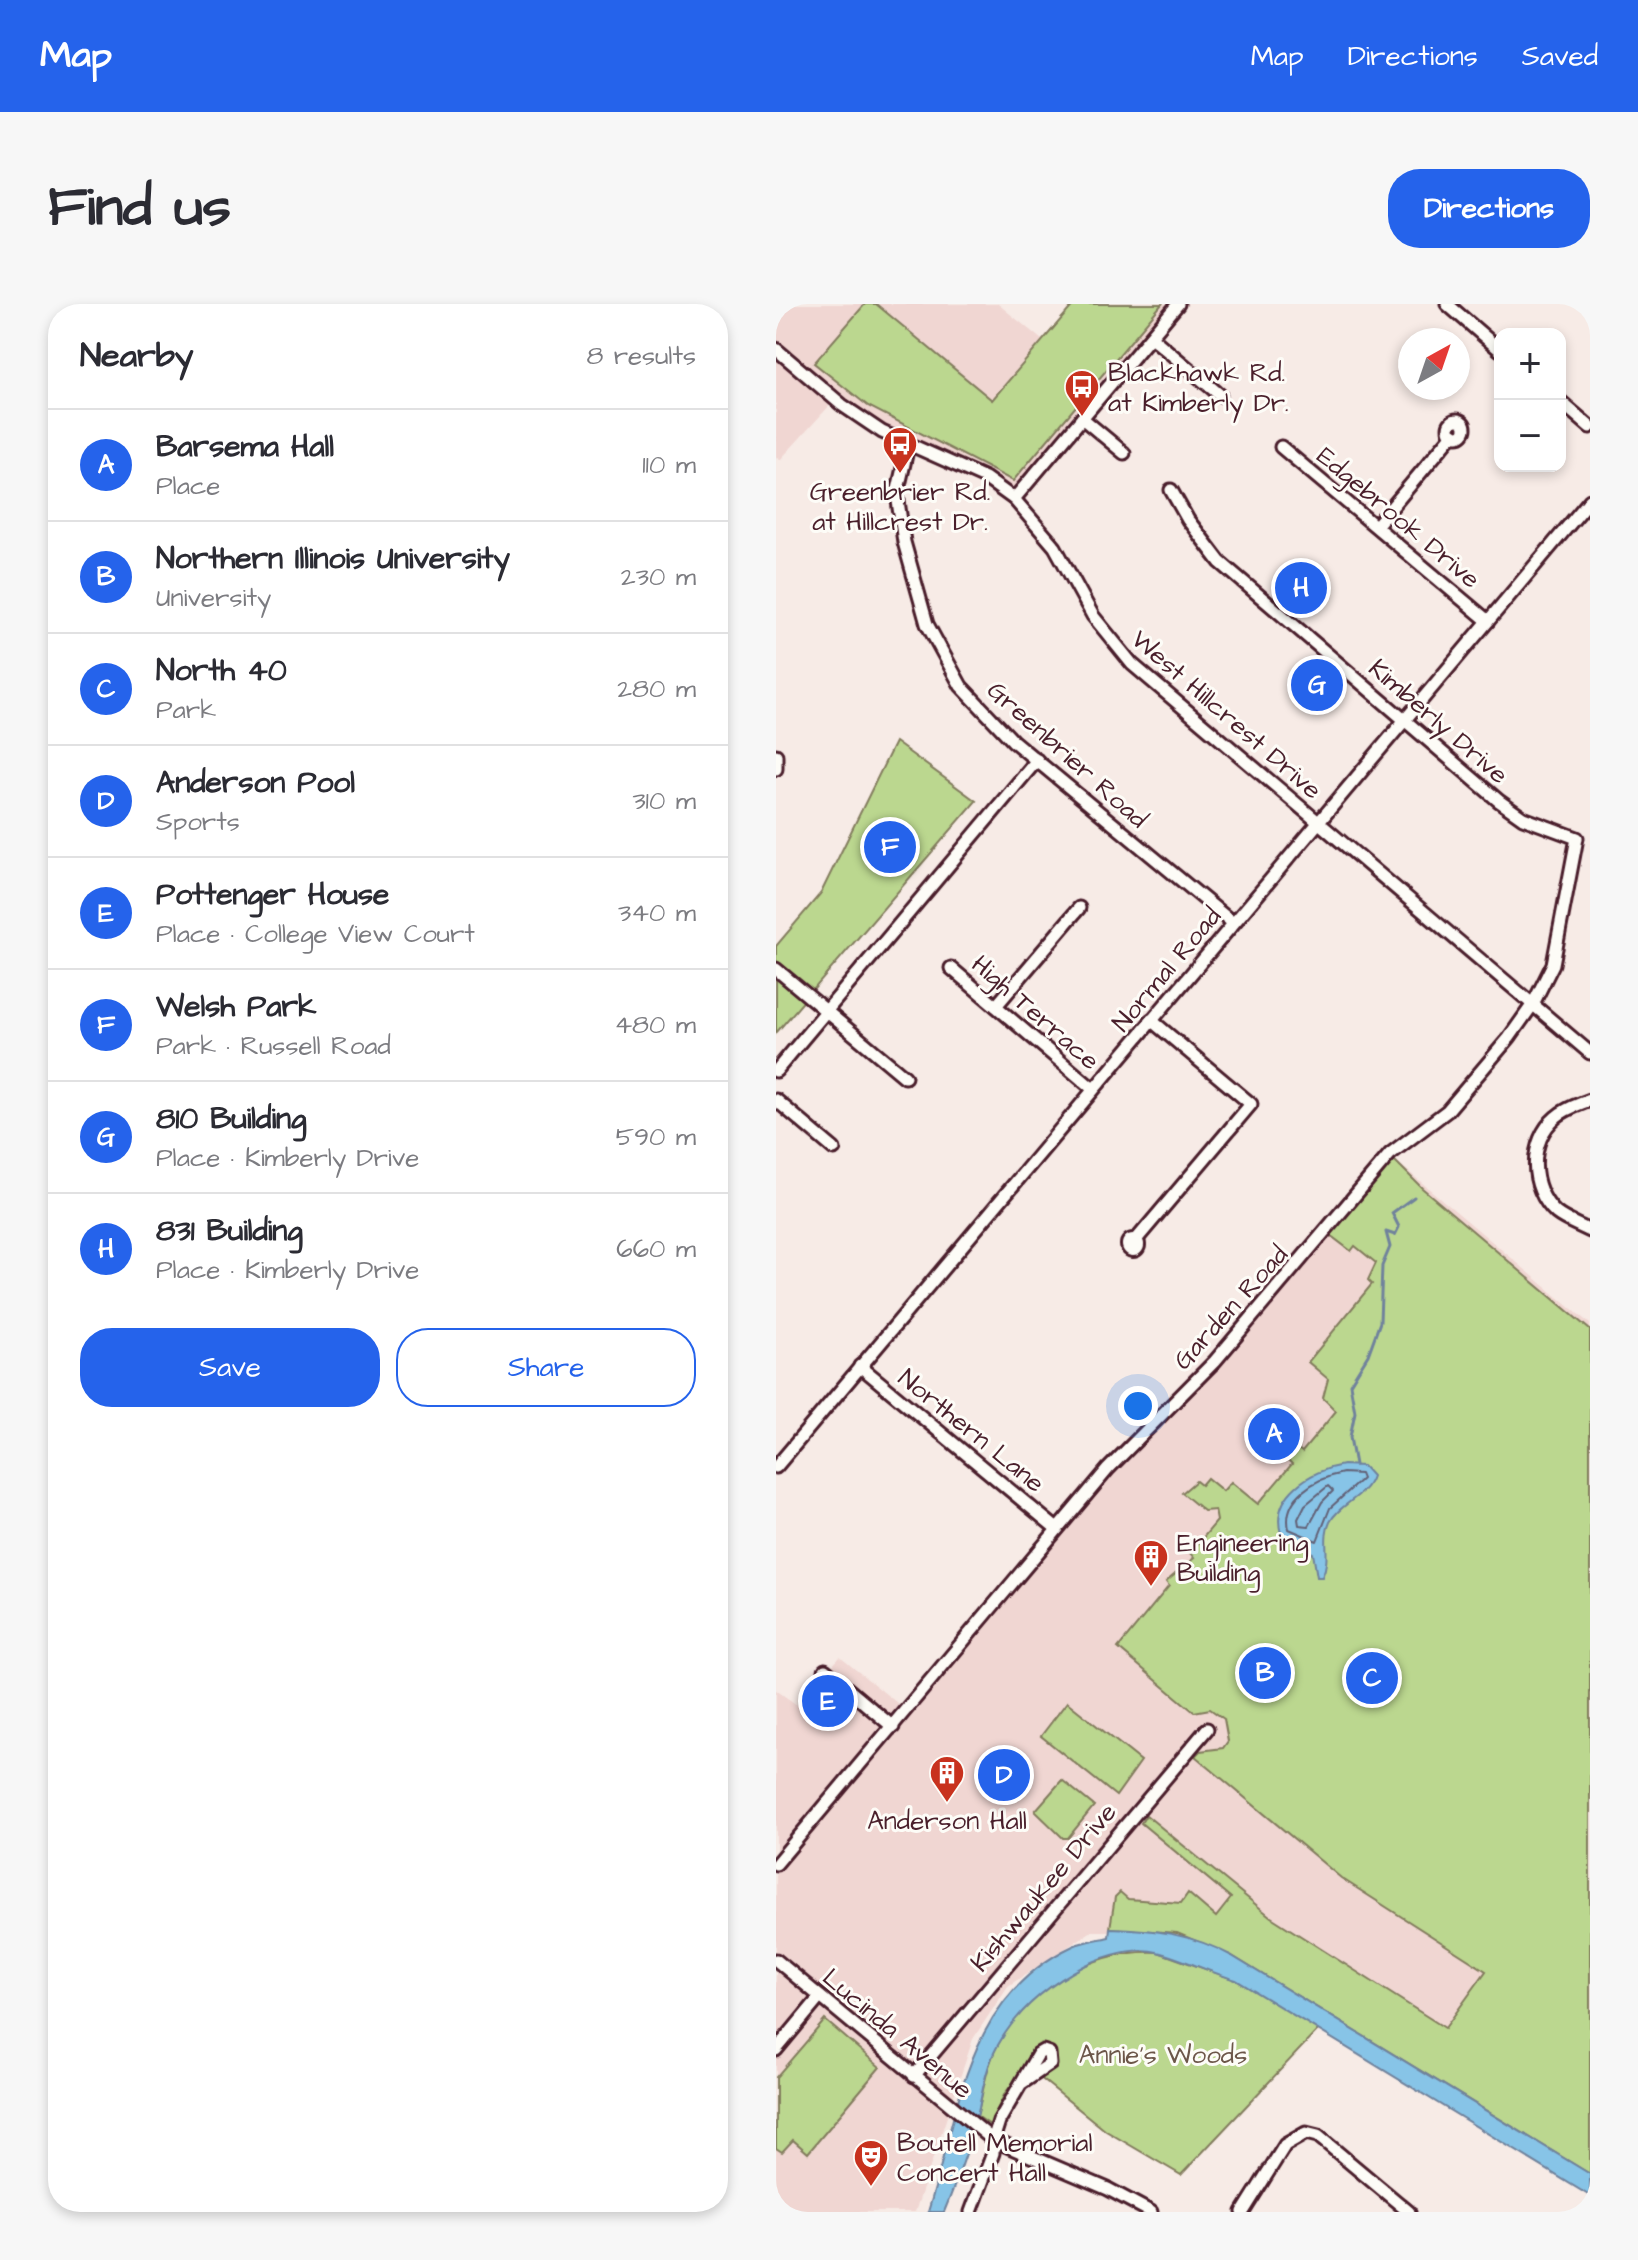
<!DOCTYPE html>
<meta charset="utf-8">
<style>
body{margin:0;font-family:"Architects Daughter",sans-serif;background:#f7f7f7;color:#2b2b33}
.controls{position:absolute;right:24px;top:24px;display:grid;overflow:hidden;border-radius:16px;box-shadow:0 4px 12px #0003}
.controls button{width:72px;height:72px;display:grid;place-items:center;padding:0;border:0;border-bottom:2px solid #e1e1e2;background:#fff;color:#2b2b33;font:40px sans-serif}
.compass{position:absolute;left:622px;top:24px;width:72px;height:72px;border-radius:50%;background:#fff;box-shadow:0 4px 12px #0003;rotate:40deg}
.you{position:absolute;left:362px;top:1102px;width:28px;height:28px;margin:-20px;border:6px solid #fff;border-radius:50%;background:#1a73e8;box-shadow:0 0 0 12px #1a73e833}
.badge{display:grid;place-items:center;width:52px;height:52px;border-radius:50%;background:#2563eb;color:#fff;font-size:26px;font-weight:700}
.pin{position:absolute;translate:-50% -50%;border:4px solid #fff;box-shadow:0 2px 8px #0006}
.list{margin:0;padding:0;list-style:none}
h2{display:flex;justify-content:space-between;align-items:center;height:104px;margin:0;padding:0 32px;font-size:34px}
h2 small{font-size:26px;font-weight:400;color:#7c7c81}
.list li{display:grid;grid-template-columns:52px 1fr auto;gap:24px;align-items:center;box-sizing:border-box;height:112px;padding:0 32px;border-top:2px solid #e1e1e2}
.list b{display:block;font-size:30px;white-space:nowrap}
.list p{margin:0;font-size:26px;white-space:nowrap;color:#7c7c81}
.list em{font-size:26px;font-style:normal;color:#7c7c81}
.actions{display:flex;gap:16px;padding:24px 32px}
.actions a{flex:1;padding:18px 0;border:2px solid #2563eb;border-radius:32px;text-align:center;font-size:28px;color:#2563eb}
.actions .main{background:#2563eb;color:#fff}
.map{position:relative;flex:none;width:814px;height:1908px;overflow:hidden;border-radius:32px}
header{display:flex;align-items:center;gap:48px;box-sizing:border-box;height:112px;padding:0 40px;background:#2563eb;color:#fff}
header strong{font-size:38px}
nav{display:flex;gap:44px;margin-inline-start:auto;font-size:28px}
.intro{display:flex;align-items:center;justify-content:space-between;box-sizing:border-box;height:192px;padding:0 48px}
h1{margin:0;font-size:56px}
.button{padding:20px 36px;border-radius:32px;background:#2563eb;color:#fff;font-size:28px;font-weight:700}
main{display:flex;gap:48px;padding:0 48px}
aside{flex:1;background:#fff;border-radius:32px;box-shadow:0 4px 12px #0003}
.map>svg:first-child{display:block}
.built{fill:#f0d6d2}
.green{fill:#bbd78f;stroke:#827b5d;stroke-width:2}
.water{fill:#87c4e7;stroke:#6f829c;stroke-width:2}
.lines{fill:none;stroke-linecap:round;stroke-linejoin:round}
.shore{stroke:#626176;stroke-width:2}
.stream{stroke:#6f829c;stroke-width:3}
.minor-casing{stroke:#4a1f2b;stroke-width:17}
.minor{stroke:#fdfcf7;stroke-width:11}
.labels{text-anchor:middle;stroke-width:6;stroke-linejoin:round;paint-order:stroke}
.poi-label{font-size:26px;fill:#4a1f2b;stroke:#fdfcf7;text-anchor:start}
.street-label{font-size:26px;fill:#4a1f2b;stroke:#fdfcf7}
.park-label{font-size:26px;fill:#6c5649;stroke:#fdfcf7}
</style>
<header>
<strong>Map</strong>
<nav><a>Map</a><a>Directions</a><a>Saved</a></nav>
</header>
<div class="intro"><h1>Find us</h1><a class="button">Directions</a></div>
<main>
<aside>
<h2>Nearby<small>8 results</small></h2>
<ul class="list">
<li><span class="badge">A</span><div><b>Barsema Hall</b><p>Place</p></div><em>110 m</em></li>
<li><span class="badge">B</span><div><b>Northern Illinois University</b><p>University</p></div><em>230 m</em></li>
<li><span class="badge">C</span><div><b>North 40</b><p>Park</p></div><em>280 m</em></li>
<li><span class="badge">D</span><div><b>Anderson Pool</b><p>Sports</p></div><em>310 m</em></li>
<li><span class="badge">E</span><div><b>Pottenger House</b><p>Place · College View Court</p></div><em>340 m</em></li>
<li><span class="badge">F</span><div><b>Welsh Park</b><p>Park · Russell Road</p></div><em>480 m</em></li>
<li><span class="badge">G</span><div><b>810 Building</b><p>Place · Kimberly Drive</p></div><em>590 m</em></li>
<li><span class="badge">H</span><div><b>831 Building</b><p>Place · Kimberly Drive</p></div><em>660 m</em></li>
</ul>
<div class="actions"><a class="main">Save</a><a>Share</a></div>
</aside>
<div class="map">
<svg width="814" height="1908" viewBox="0 0 814 1908">
<rect width="100%" height="100%" fill="#f7ebe6"/>
<filter id="ink" filterUnits="userSpaceOnUse"><feTurbulence type="fractalNoise" baseFrequency=".0125" numOctaves="2"/><feDisplacementMap in="SourceGraphic" scale="16" xChannelSelector="R" yChannelSelector="G"/><feConvolveMatrix kernelMatrix="1 2 1 2 8 2 1 2 1" color-interpolation-filters="sRGB"/></filter>
<g filter="url(#ink)">
<g class="built">
<path d="M 0,0 L 222,0 L 266,36 L 297,0 L 412,0 L 240,204 L 194,173 L 116,141 L 55,100 L 4,156 L 0,153 Z"/>
<path d="M 614,852 L 814,1020 L 814,1866 L 448,1634 L 400,1627 L 316,1627 L 232,1682 L 197,1735 L 139,1908 L 0,1908 L 0,1386 L 21,1401 L 64,1353 L 131,1407 Z"/>
</g>
<g class="green">
<path d="M 89,0 L 100,0 L 216,96 L 298,0 L 386,0 L 237,177 L 92,102 L 38,59 Z"/>
<path d="M 119,438 L 200,497 L 0,729 L 0,642 L 45,589 Z"/>
<path d="M 614,852 L 646,884 L 814,1026 L 814,1870 L 456,1652 L 401,1629 L 334,1624 L 339,1593 L 344,1588 L 352,1595 L 405,1599 L 412,1589 L 440,1613 L 455,1594 L 365,1519 L 370,1511 L 495,1613 L 669,1724 L 710,1667 L 565,1574 L 419,1452 L 424,1447 L 447,1444 L 452,1437 L 448,1415 L 434,1405 L 418,1408 L 342,1344 L 393,1282 L 390,1278 L 418,1254 L 414,1249 L 441,1217 L 439,1206 L 428,1207 L 406,1189 L 420,1177 L 425,1181 L 431,1174 L 447,1187 L 455,1178 L 482,1200 L 516,1160 L 507,1151 L 517,1141 L 526,1148 L 560,1107 L 547,1094 L 552,1075 L 532,1058 L 596,980 L 592,976 L 600,959 L 579,942 L 575,947 L 550,928 Z"/>
<path d="M 291,1398 L 365,1457 L 340,1492 L 265,1432 Z"/>
<path d="M 286,1476 L 318,1502 L 292,1534 L 287,1534 L 259,1507 Z"/>
<path d="M 382,1648 L 460,1676 L 543,1725 L 405,1871 L 330,1827 L 262,1772 L 279,1759 L 277,1747 L 254,1759 L 229,1789 L 214,1821 L 201,1812 C 207,1789 210,1764 221,1742 C 252,1683 317,1645 382,1648 Z"/>
<path d="M 49,1716 L 104,1763 L 32,1849 L 17,1836 L 6,1848 L 0,1844 L 0,1773 Z"/>
</g>
<g class="water">
<path d="M 567,1161 L 587,1162 L 596,1172 C 590,1193 564,1199 554,1218 C 545,1237 556,1252 546,1273 L 541,1273 L 537,1249 L 505,1230 C 494,1191 535,1166 567,1161 Z"/>
<path d="M 334,1624 C 378,1625 416,1630 456,1652 L 814,1870 L 814,1892 L 460,1676 C 433,1668 408,1655 381,1648 C 361,1642 328,1652 310,1661 C 275,1679 242,1705 222,1741 C 211,1760 207,1783 203,1804 C 195,1840 182,1874 168,1908 L 152,1908 C 183,1808 189,1693 297,1642 C 308,1637 321,1636 333,1633 Z"/>
</g>
<g class="lines">
<g class="shore">
<path d="M 567,1169 L 584,1170 L 586,1175 L 554,1204 L 541,1237 L 513,1225 C 506,1193 540,1174 567,1169 Z"/>
<path d="M 552,1182 L 557,1187 L 546,1198 L 533,1222 L 523,1221 L 522,1215 L 529,1201 Z"/>
</g>
<path class="stream" d="M 579,1161 L 574,1133 L 579,1108 L 574,1080 L 592,1051 L 604,1018 L 606,962 L 614,943 L 610,928 L 619,931 L 623,923 L 616,909 L 638,893"/>
<defs>
<g id="minor">
<path d="M 671,0 L 724,46"/>
<path d="M 375,33 L 444,91"/>
<path d="M 0,45 L 66,101 L 106,128 L 209,174 L 238,195 L 279,243 L 317,312 L 356,360 L 814,749"/>
<path d="M 784,97 L 814,123"/>
<path d="M 306,114 L 348,149"/>
<circle cx="681" cy="124" r="8"/>
<path d="M 132,142 L 121,190 L 128,238 L 151,320 L 185,382 L 237,437 L 457,619"/>
<path d="M 505,143 L 712,317"/>
<path d="M 238,195 L 402,0"/>
<path d="M 600,222 L 677,130"/>
<path d="M 0,451 L 0,465"/>
<path d="M 175,664 L 317,785"/>
<path d="M 0,665 L 129,773"/>
<path d="M 220,702 L 303,604"/>
<path d="M 0,767 L 261,456"/>
<path d="M 0,796 L 58,845"/>
<path d="M 814,796 C 802,801 790,804 780,813 C 752,837 753,884 780,909 C 790,917 803,921 814,927"/>
<circle cx="357" cy="941" r="5.5"/>
<path d="M 360,936 L 475,800 L 375,716"/>
<path d="M 84,1062 L 281,1225"/>
<path d="M 0,1163 L 814,196"/>
<path d="M 49,1366 L 117,1423"/>
<path d="M 0,1560 L 332,1165 L 439,1057 L 614,850 L 671,807 L 733,734 L 757,700 L 777,660 L 801,534 L 747,514 L 723,497 L 444,258 L 412,216 L 395,186"/>
<path d="M 0,1656 L 217,1836 L 332,1885 L 375,1908"/>
<path d="M 0,1746 L 44,1693"/>
<path d="M 138,1772 L 431,1425"/>
<path d="M 195,1908 L 217,1849 L 217,1836 L 223,1817 L 262,1750 L 267,1747 L 273,1749 L 274,1760 L 246,1779"/>
<path d="M 467,1908 L 509,1841 L 530,1829 L 542,1832 L 633,1908"/>
</g>
</defs>
<use href="#minor" class="minor-casing"/>
<use href="#minor" class="minor"/>
</g>
</g>
<defs>
<symbol id="bus-pin" viewBox="-11 -11 22 30"><path d="M0 17L-7.5 6A9.5 9.5 0 1 1 7.5 6Z" fill="#c8321e" stroke="#fdfcf7"/><path d="M-5-6H5V4H4V6H2V4H-2V6H-4V4H-5ZM-3.5-4V0h7V-4ZM-3.5 1.2v1.5H-2V1.2ZM2 1.2v1.5H3.5V1.2Z" fill="#fff"/></symbol>
<symbol id="building-pin" viewBox="-11 -11 22 30"><path d="M0 17L-7.5 6A9.5 9.5 0 1 1 7.5 6Z" fill="#c8321e" stroke="#fdfcf7"/><path d="M-4-6H4V6H1V3H-1V6H-4ZM-2.5-4.3h1.7v1.8h-1.7ZM.8-4.3h1.7v1.8H.8ZM-2.5-1h1.7V.8h-1.7ZM.8-1h1.7V.8H.8Z" fill="#fff"/></symbol>
<symbol id="theatre-pin" viewBox="-11 -11 22 30"><path d="M0 17L-7.5 6A9.5 9.5 0 1 1 7.5 6Z" fill="#c8321e" stroke="#fdfcf7"/><path d="M-5-5.5Q0-4 5-5.5V0Q5 5 0 6Q-5 5-5 0ZM-3.3-2.5H-1v1.5H-3.3ZM1-2.5H3.3v1.5H1ZM-2.8 1Q0 5.5 2.8 1Z" fill="#fff"/></symbol>
</defs>
<g fill-rule="evenodd">
<use href="#bus-pin" x="286" y="63" width="40" height="54"/>
<use href="#bus-pin" x="104" y="120" width="40" height="54"/>
<use href="#building-pin" x="355" y="1233" width="40" height="54"/>
<use href="#building-pin" x="151" y="1449" width="40" height="54"/>
<use href="#theatre-pin" x="75" y="1833" width="40" height="54"/>
</g>
<g class="labels">
<g class="poi-label">
<text x="332" y="77">Blackhawk Rd.<tspan x="332" dy="30">at Kimberly Dr.</tspan></text>
<text x="124" y="196" text-anchor="middle">Greenbrier Rd.<tspan x="124" dy="30">at Hillcrest Dr.</tspan></text>
<text x="401" y="1247">Engineering<tspan x="401" dy="30">Building</tspan></text>
<text x="171" y="1525" text-anchor="middle">Anderson Hall</text>
<text x="121" y="1847">Boutell Memorial<tspan x="121" dy="30">Concert Hall</tspan></text>
</g>
<g class="street-label">
<text transform="translate(623 213) rotate(40)" y="9">Edgebrook Drive</text>
<text transform="translate(451 410) rotate(41)" y="9">West Hillcrest Drive</text>
<text transform="translate(663 417) rotate(41)" y="9">Kimberly Drive</text>
<text transform="translate(292 450) rotate(42)" y="9">Greenbrier Road</text>
<text transform="translate(390 665) rotate(-50)" y="9">Normal Road</text>
<text transform="translate(260 708) rotate(41)" y="9">High Terrace</text>
<text transform="translate(454 1003) rotate(-48)" y="9">Garden Road</text>
<text transform="translate(196 1126) rotate(39)" y="9">Northern Lane</text>
<text transform="translate(267 1583) rotate(-50)" y="9">Kishwaukee Drive</text>
<text transform="translate(122 1729) rotate(40)" y="9">Lucinda Avenue</text>
</g>
<g class="park-label">
<text x="387" y="1759">Annie's Woods</text>
</g>
</g>
</svg>
<div class="controls">
<button>+</button>
<button>−</button>
</div>
<svg class="compass" viewBox="-18 -18 36 36"><path d="M0-13l5 13h-10z" fill="#e53935"/><path d="M0 13l5-13h-10z" fill="#7c7c81"/></svg>
<div class="you"></div>
<div class="pin badge" style="left:498px;top:1130px">A</div>
<div class="pin badge" style="left:489px;top:1369px">B</div>
<div class="pin badge" style="left:596px;top:1374px">C</div>
<div class="pin badge" style="left:228px;top:1471px">D</div>
<div class="pin badge" style="left:52px;top:1397px">E</div>
<div class="pin badge" style="left:114px;top:543px">F</div>
<div class="pin badge" style="left:541px;top:381px">G</div>
<div class="pin badge" style="left:525px;top:284px">H</div>
</div>
</main>
